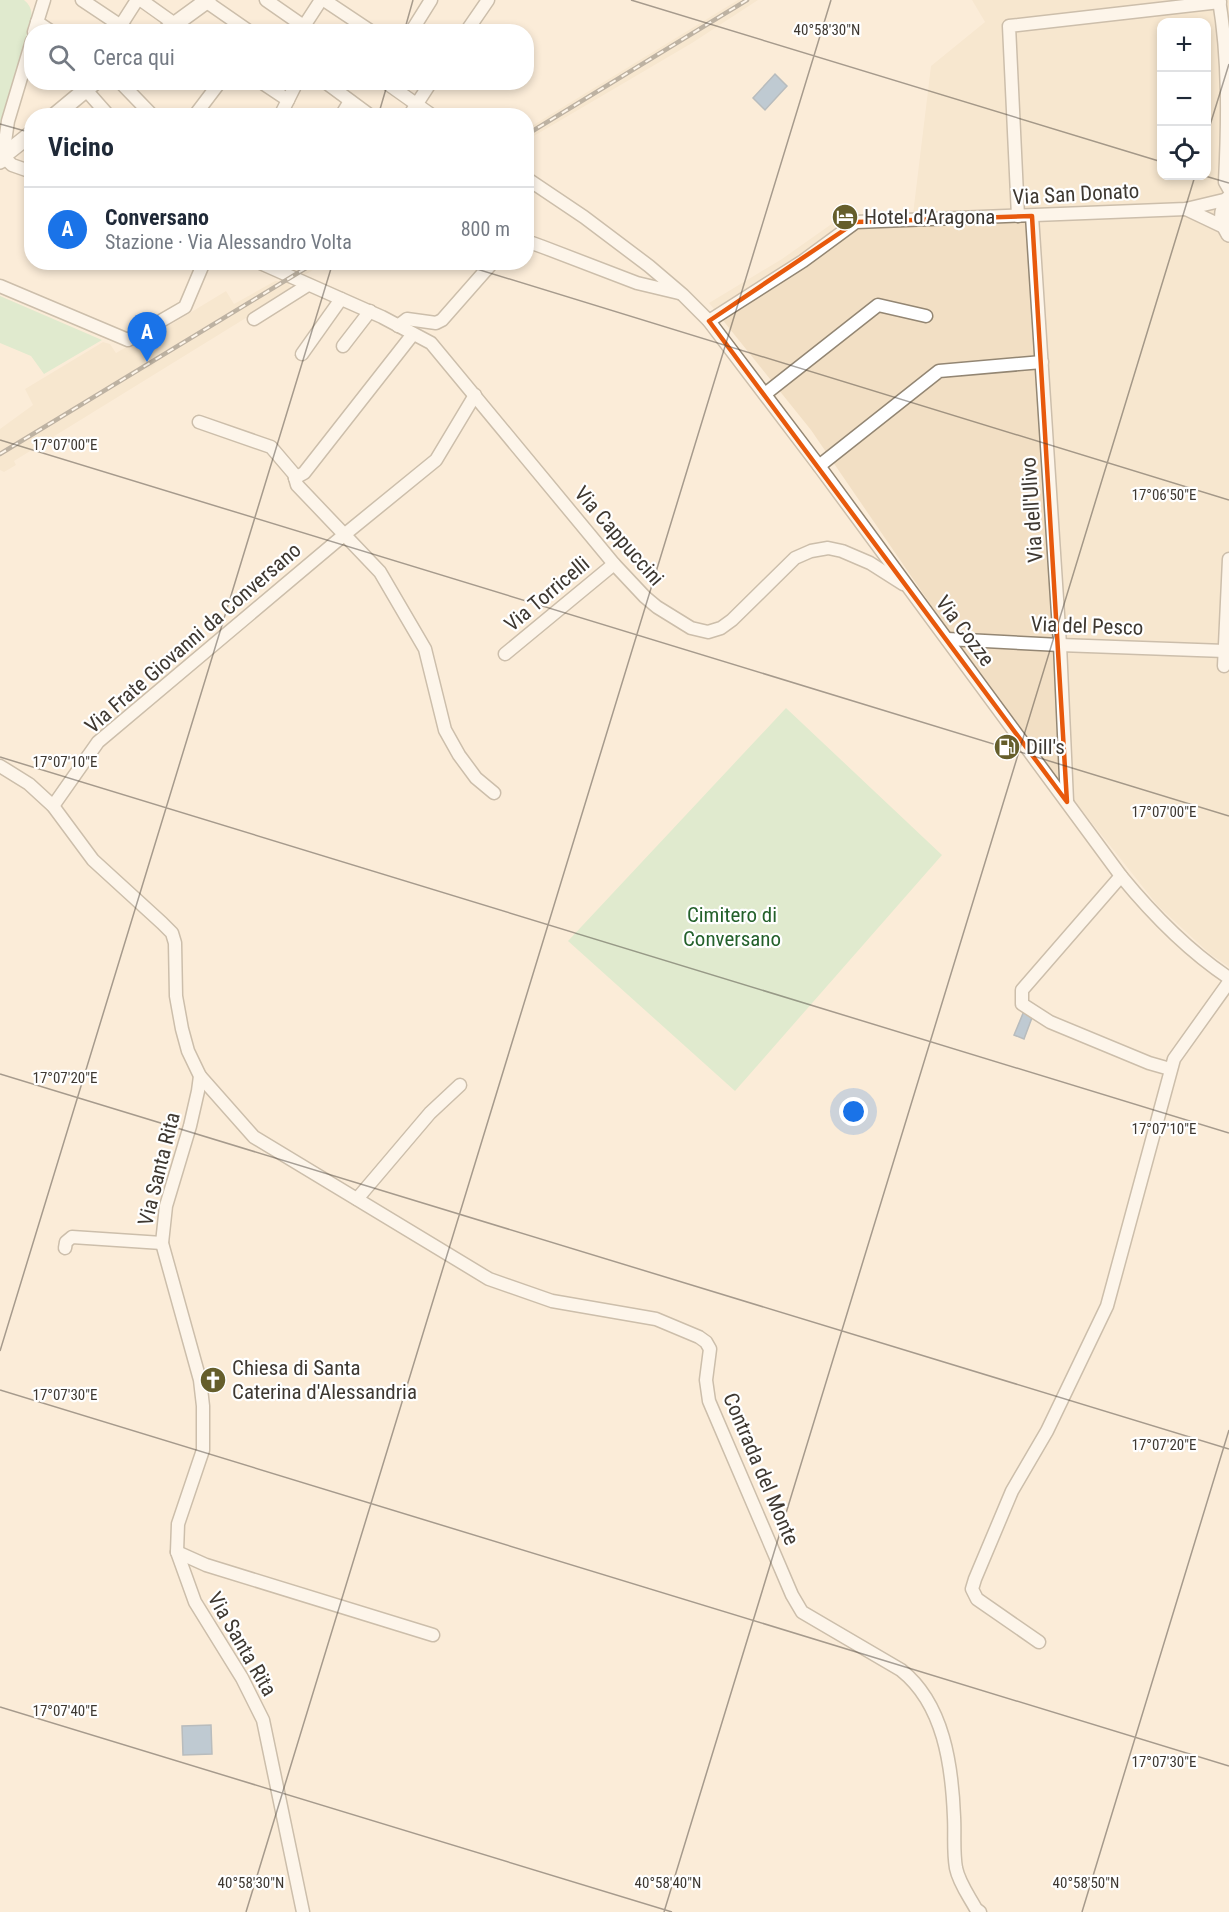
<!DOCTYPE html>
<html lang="it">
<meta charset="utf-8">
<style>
body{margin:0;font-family:"Roboto Condensed",sans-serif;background:#f2f2f3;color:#1f2937}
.controls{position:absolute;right:18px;top:18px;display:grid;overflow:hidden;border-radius:12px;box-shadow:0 3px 9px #0003}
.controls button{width:54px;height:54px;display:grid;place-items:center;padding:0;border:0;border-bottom:2px solid #e0e1e3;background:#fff;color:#1f2937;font:30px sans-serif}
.you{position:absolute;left:854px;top:1112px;width:21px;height:21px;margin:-15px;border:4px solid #fff;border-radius:50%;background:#1a73e8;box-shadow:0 0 0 9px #1a73e833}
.badge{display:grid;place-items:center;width:39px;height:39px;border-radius:50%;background:#1a73e8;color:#fff;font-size:20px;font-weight:700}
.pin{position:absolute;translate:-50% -50px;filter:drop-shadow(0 2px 3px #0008)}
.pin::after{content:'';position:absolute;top:32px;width:21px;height:18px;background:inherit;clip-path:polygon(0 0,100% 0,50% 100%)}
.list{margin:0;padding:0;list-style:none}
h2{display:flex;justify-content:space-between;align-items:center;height:78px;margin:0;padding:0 24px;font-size:26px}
h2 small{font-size:20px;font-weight:400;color:#747a83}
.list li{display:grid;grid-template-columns:39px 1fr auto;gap:18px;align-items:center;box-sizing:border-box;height:84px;padding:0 24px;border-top:2px solid #e0e1e3}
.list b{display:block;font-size:22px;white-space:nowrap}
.list p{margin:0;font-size:20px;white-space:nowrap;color:#747a83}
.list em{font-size:20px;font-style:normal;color:#747a83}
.icon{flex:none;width:33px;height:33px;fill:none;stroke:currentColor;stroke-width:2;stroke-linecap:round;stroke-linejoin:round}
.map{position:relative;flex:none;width:1229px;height:1912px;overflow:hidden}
.search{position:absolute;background:#fff;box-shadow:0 3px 9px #0003;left:24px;top:24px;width:510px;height:66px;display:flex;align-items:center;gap:15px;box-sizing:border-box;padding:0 21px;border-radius:24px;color:#747a83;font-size:22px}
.panel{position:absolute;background:#fff;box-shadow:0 3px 9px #0003;left:24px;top:108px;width:510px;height:162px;border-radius:24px}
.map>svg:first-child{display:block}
.built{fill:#f2dfc4;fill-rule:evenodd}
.green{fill:#bfe6c0}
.water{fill:#779fc9;stroke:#66809b;stroke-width:1.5}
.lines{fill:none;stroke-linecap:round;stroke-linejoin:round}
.minor-casing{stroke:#938673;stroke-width:15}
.major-casing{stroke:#938673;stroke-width:18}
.minor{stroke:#fff;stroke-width:12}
.major{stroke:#fff;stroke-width:15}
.rail-casing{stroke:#726a5f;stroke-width:4.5}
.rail{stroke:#fff;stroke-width:2;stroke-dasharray:7;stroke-linecap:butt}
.marked{fill:none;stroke:#e8590c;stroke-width:4.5;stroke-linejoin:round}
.ticks{fill:none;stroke:#3e3831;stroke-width:1.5;stroke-opacity:0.45}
.labels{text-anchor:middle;stroke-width:4.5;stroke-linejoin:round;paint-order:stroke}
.street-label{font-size:21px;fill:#3e3831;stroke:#fff}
.poi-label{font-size:21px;fill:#3e3831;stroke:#fff;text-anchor:start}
.park-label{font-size:21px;fill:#24612b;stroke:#fff}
.ticks-label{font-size:15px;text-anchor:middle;fill:#3e3831;stroke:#fff;stroke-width:4.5;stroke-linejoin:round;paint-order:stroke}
</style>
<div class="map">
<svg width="1229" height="1912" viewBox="0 0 1229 1912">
<rect width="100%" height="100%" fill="#fbecd8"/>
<g class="built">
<path d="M 738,0 L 758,0 L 692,43 L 527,140 L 527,129 Z"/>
<path d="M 972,0 L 1229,0 L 1229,967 L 1210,954 L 1158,906 L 1053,774 L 948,630 L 811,430 L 709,303 L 782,259 L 840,218 L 913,214 L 931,66 L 985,22 ZM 1162,22 L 1206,22 L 1206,176 L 1162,176 Z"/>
<path d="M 302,263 L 324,263 L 289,285 L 294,288 L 272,302 L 14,461 L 16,465 L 4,472 L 0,470 L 0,429 L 33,405 L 25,389 L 103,342 L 110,344 L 116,353 L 159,328 L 170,325 L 226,291 L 234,304 L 275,281 L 279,281 L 289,274 L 287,272 Z"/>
</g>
<g class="green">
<path d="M 0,0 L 24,0 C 34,8 32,17 30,28 L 0,129 Z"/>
<path d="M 0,296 L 102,340 L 44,374 L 31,356 L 0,343 Z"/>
<path d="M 786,708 L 942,855 L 735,1091 L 568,941 Z"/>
</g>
<g class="water">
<path d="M 775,74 L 787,86 L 765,110 L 753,98 Z"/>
<path d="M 1024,1011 L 1033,1015 L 1024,1039 L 1014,1035 Z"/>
<path d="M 211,1725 L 212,1754 L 183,1755 L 182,1726 Z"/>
</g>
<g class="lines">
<defs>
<g id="minor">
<path d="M 82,0 L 130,32"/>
<path d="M 141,0 L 186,32"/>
<path d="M 204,0 L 250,32"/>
<path d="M 266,0 L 312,32"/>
<path d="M 324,0 L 372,32"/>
<path d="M 1219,0 C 1229,60 1228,122 1225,182 L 1229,189"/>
<path d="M 37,22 L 52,32"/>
<path d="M 121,25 L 137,0"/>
<path d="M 304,26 L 321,0"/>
<path d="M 34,32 L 44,0"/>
<path d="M 411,32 L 431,0"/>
<path d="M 466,32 L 488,0"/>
<path d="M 32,41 L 8,121 L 3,156 L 12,165 L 32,172"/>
<path d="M 120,82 L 153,116"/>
<path d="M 261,82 L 288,100"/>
<path d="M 325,82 L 371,116"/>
<path d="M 385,82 L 433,116"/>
<path d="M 86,90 L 109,116"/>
<path d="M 195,115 L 220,82"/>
<path d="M 280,116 L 297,82"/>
<path d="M 341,116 L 350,101"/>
<path d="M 409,116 L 431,82"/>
<path d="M 526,178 L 584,217 L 649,266 L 683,295 L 709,321 L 819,466 L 1121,876 C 1153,915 1187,950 1229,978"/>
<path d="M 1186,209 L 1226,228"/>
<path d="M 1018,216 L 1009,26 L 1220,2"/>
<path d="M 1032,216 L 1060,645 L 1067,801"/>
<path d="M 526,245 L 532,243 L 543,247 L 637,283 L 679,293"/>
<path d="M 258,262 L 382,317 L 431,343 L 614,564 L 645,597 L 657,607 L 691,628 L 708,632 L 721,628 L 732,620 L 795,558 L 811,551 L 828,548 L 842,551 L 870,563 L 903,584"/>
<path d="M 0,286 L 128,340 L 185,307 L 204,262"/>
<path d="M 254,319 L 308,285"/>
<path d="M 709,321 L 803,261 L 856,222 L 1186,209 L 1228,199"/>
<path d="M 398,326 L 407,319 L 436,323 L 442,320 L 493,262"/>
<path d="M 343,346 L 370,311"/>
<path d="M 302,354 L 341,299"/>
<path d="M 765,394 L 878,305 L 926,316"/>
<path d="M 199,422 L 271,447 L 294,474 L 297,485 L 380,572 L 425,649 L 445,730 L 459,755 L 476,778 L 494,793"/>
<path d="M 819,466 L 939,371 L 1042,362"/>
<path d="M 295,478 L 304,473 L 413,334"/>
<path d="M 947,639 L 1060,645 L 1225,651"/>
<path d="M 505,654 L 614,564"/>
<path d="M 1224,666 L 1229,559"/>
<path d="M 0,766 L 29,784 L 53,806 L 93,860 L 162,923 L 172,933 L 175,943 L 176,996 L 182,1029 L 188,1051 L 200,1076 L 198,1091 L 190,1126 L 166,1206 L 162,1243 L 200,1380 L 203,1406 L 203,1450 L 178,1524 L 177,1552 L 195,1602 L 242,1678 L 263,1720 L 303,1912"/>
<path d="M 53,806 L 98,742 L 344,535 L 436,460 L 475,395"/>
<path d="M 1121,876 L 1022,990 L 1022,1004 L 1050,1022 L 1149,1063 L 1170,1069"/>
<path d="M 200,1076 L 254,1137 L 489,1279 L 552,1301 L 656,1319 L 699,1337 L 706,1342 L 710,1349 L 706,1380 L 709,1401 L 792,1595 L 802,1612 L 901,1670 C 944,1704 952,1766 954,1817 C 955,1834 953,1851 956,1868 C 959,1883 969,1896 976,1909 L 980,1912"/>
<path d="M 357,1199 L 430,1113 L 460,1085"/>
<path d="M 65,1248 L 66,1242 L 72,1237 L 162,1243"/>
<path d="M 177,1552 L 206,1565 L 433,1635"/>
<path d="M 1039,1642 L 977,1599 L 972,1589 L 975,1579 L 1012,1491 L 1047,1431 L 1107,1306 L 1174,1059 L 1229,982"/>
</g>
<g id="major">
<path d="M 164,32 L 208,0"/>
<path d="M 54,116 L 95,82"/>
<path d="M 0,161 L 3,156 L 32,133"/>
<path d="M 1229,198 C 1220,212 1221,221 1229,234"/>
</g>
</defs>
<use href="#minor" class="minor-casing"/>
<use href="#major" class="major-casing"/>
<use href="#minor" class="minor"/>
<use href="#major" class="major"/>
<defs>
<g id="rail">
<path d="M 526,135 L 747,0"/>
<path d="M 0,454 L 316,262"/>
</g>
</defs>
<use href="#rail" class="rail-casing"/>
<use href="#rail" class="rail"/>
</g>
<path d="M0 0H1229V1912H0ZM 1032,216 L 1067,802 L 709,321 L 856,222 Z" fill="#fbecd8" fill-opacity=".55" fill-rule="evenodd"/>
<path class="marked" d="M 1032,216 L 1067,802 L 709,321 L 856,222 Z"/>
<path class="ticks" d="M 631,0 L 1162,162M 404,32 L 413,0M 378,116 L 388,82M 0,124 L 32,133M 1206,138 L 1229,64M 1205,176 L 1229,183M 454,262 L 1229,500M 0,440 L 1229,816M 0,757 L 1229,1133M 0,1074 L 1229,1449M 0,1351 L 333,262M 0,1390 L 1229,1766M 0,1707 L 672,1912M 246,1912 L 831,0M 664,1912 L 1195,176M 1082,1912 L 1229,1430"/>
<defs>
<symbol id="hotel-disc" viewBox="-11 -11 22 22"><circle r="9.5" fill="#655e2b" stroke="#fff"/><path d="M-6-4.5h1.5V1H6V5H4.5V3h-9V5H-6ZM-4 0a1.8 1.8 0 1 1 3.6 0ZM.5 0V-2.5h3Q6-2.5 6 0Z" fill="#fff"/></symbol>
<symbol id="fuel-disc" viewBox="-11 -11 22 22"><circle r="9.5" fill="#655e2b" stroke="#fff"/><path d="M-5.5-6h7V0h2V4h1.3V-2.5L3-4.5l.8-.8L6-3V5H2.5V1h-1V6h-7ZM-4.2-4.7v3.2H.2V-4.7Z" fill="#fff"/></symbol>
<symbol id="church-disc" viewBox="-11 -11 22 22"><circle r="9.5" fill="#655e2b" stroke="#fff"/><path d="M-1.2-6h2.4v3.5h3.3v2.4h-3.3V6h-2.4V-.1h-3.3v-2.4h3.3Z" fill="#fff"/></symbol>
</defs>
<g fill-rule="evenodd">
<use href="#hotel-disc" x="830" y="202" width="30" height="30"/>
<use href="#fuel-disc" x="992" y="732" width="30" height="30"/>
<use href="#church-disc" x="198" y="1365" width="30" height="30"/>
</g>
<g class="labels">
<g class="street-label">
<text transform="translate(1076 194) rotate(-3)" y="7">Via San Donato</text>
<text transform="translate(1032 510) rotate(-94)" y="7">Via dell'Ulivo</text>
<text transform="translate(619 536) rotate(49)" y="7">Via Cappuccini</text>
<text transform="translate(547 594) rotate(-40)" y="7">Via Torricelli</text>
<text transform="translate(1087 626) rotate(2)" y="7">Via del Pesco</text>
<text transform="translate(965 631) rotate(53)" y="7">Via Cozze</text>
<text transform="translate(193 638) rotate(-41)" y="7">Via Frate Giovanni da Conversano</text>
<text transform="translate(159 1169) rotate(-76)" y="7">Via Santa Rita</text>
<text transform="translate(761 1469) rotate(67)" y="7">Contrada del Monte</text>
<text transform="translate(242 1644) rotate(60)" y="7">Via Santa Rita</text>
</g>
<g class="poi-label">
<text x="864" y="224">Hotel d'Aragona</text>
<text x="1026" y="754">Dill's</text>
<text x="232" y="1375">Chiesa di Santa<tspan x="232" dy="24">Caterina d'Alessandria</tspan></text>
</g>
<g class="park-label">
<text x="732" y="922">Cimitero di<tspan x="732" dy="24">Conversano</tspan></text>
</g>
</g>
<g class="ticks-label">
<text x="827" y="35">40°58'30"N</text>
<text x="65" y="450">17°07'00"E</text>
<text x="1164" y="500">17°06'50"E</text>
<text x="65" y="767">17°07'10"E</text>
<text x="1164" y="817">17°07'00"E</text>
<text x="65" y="1083">17°07'20"E</text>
<text x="1164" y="1134">17°07'10"E</text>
<text x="65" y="1400">17°07'30"E</text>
<text x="1164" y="1450">17°07'20"E</text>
<text x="65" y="1716">17°07'40"E</text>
<text x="1164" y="1767">17°07'30"E</text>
<text x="251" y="1888">40°58'30"N</text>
<text x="668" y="1888">40°58'40"N</text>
<text x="1086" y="1888">40°58'50"N</text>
</g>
</svg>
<div class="controls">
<button>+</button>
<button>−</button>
<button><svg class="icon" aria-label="locate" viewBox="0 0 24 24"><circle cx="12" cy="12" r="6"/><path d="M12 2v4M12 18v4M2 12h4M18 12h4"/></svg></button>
</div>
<div class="you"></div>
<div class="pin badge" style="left:147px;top:362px">A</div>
<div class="search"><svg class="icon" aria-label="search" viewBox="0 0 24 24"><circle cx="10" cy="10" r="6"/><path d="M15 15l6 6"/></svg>Cerca qui</div>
<section class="panel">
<h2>Vicino<small></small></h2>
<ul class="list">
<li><span class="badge">A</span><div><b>Conversano</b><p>Stazione · Via Alessandro Volta</p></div><em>800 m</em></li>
</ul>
</section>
</div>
